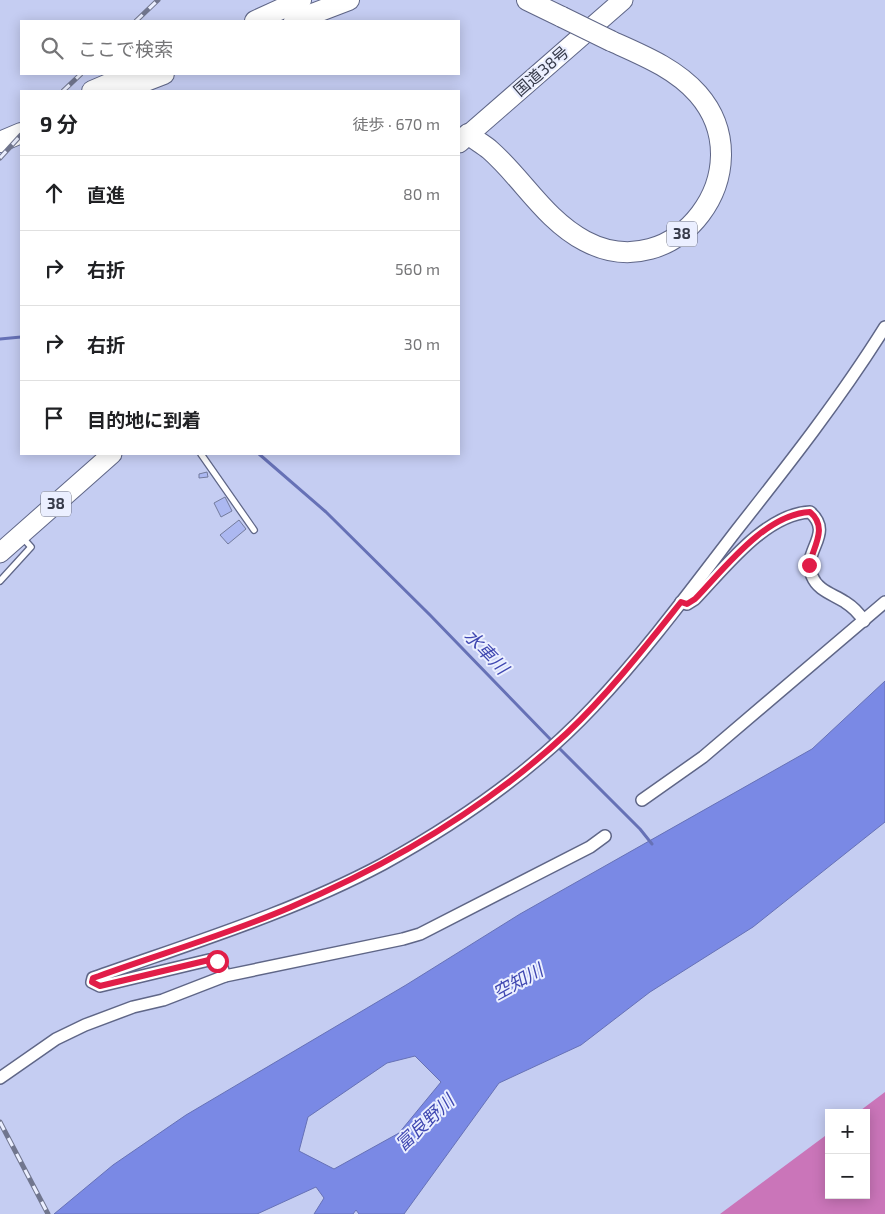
<!DOCTYPE html>
<html lang="ja">
<meta charset="utf-8">
<style>
body{margin:0;font-family:"Exo 2","Noto Sans JP",sans-serif;background:#f2f2f2;color:#202124}
.controls{position:absolute;right:15px;bottom:15px;display:grid;overflow:hidden;border-radius:0px;box-shadow:0 2px 12px #0003}
.controls button{width:45px;height:45px;display:grid;place-items:center;padding:0;border:0;border-bottom:1px solid #e0e0e0;background:#fff;color:#202124;font:25px sans-serif}
.stop{position:absolute;width:15px;height:15px;margin:-11px;border:4px solid #e11d48;border-radius:50%;background:#fff}
.stop.end{background:#e11d48;border-color:#fff;box-shadow:0 1px 5px #0008}
.list{margin:0;padding:0;list-style:none}
h2{display:flex;justify-content:space-between;align-items:center;height:65px;margin:0;padding:0 20px;font-size:21px}
h2 small{font-size:16px;font-weight:400;color:#757577}
.list li{display:grid;grid-template-columns:32px 1fr auto;gap:15px;align-items:center;box-sizing:border-box;height:75px;padding:0 20px;border-top:1px solid #e0e0e0}
.list b{display:block;font-size:19px;white-space:nowrap}
.list em{font-size:16px;font-style:normal;color:#757577}
.icon{flex:none;width:28px;height:28px;fill:none;stroke:currentColor;stroke-width:2;stroke-linecap:round;stroke-linejoin:round}
.map{position:relative;flex:none;width:885px;height:1214px;overflow:hidden}
.search{position:absolute;background:#fff;box-shadow:0 2px 12px #0003;left:20px;top:20px;width:440px;height:55px;display:flex;align-items:center;gap:12px;box-sizing:border-box;padding:0 18px;border-radius:0px;color:#757577;font-size:19px}
.panel{position:absolute;background:#fff;box-shadow:0 2px 12px #0003;left:20px;top:90px;width:440px;height:365px;border-radius:0px}
.map>svg:first-child{display:block}
.forest{fill:#ca75b9}
.water{fill:#7a89e5;stroke:#6671b6;fill-rule:evenodd}
.lines{fill:none;stroke-linecap:round;stroke-linejoin:round}
.stream{stroke:#6671b6;stroke-width:3}
.building{fill:#acb8f1;stroke:#737b9d}
.service-casing{stroke:#5f6687;stroke-width:8}
.minor-casing{stroke:#5f6687;stroke-width:14}
.trunk-casing{stroke:#5f6687;stroke-width:21}
.motorway-casing{stroke:#5f6687;stroke-width:22}
.service{stroke:#fff;stroke-width:5.5}
.minor{stroke:#fff;stroke-width:11}
.trunk{stroke:#fff;stroke-width:19}
.motorway{stroke:#fff;stroke-width:20}
.rail-casing{stroke:#71768e;stroke-width:5}
.rail{stroke:#ebefff;stroke-width:3;stroke-dasharray:9;stroke-linecap:butt}
.motorway-bridge-casing{stroke:#5f6687;stroke-width:22;stroke-linecap:butt}
.motorway-bridge{stroke:#fff;stroke-width:20}
.route{stroke:#e11d48;stroke-width:6}
.labels{text-anchor:middle;stroke-width:4;stroke-linejoin:round;paint-order:stroke}
.shield{fill:#ebefff;stroke:#6c7080;stroke-width:1}
.shield-label{font-size:15px;font-weight:bold;fill:#363a49}
.street-label{font-size:16px;fill:#363a49;stroke:#ebefff}
.water-label{font-size:18px;font-style:italic;fill:#3f47b1;stroke:#ebefff}
</style>
<div class="map">
<svg width="885" height="1214" viewBox="0 0 885 1214">
<rect width="100%" height="100%" fill="#c5cdf2"/>
<path class="forest" d="M 885,1092 L 885,1214 L 720,1214 L 829,1133 L 829,1195 L 866,1195 L 866,1113 L 857,1113 Z"/>
<path class="water" d="M 885,681 L 885,822 L 753,927 L 650,992 L 581,1045 L 499,1083 L 404,1214 L 359,1214 L 356,1210 L 353,1214 L 314,1214 L 324,1198 L 316,1187 L 257,1214 L 54,1214 L 113,1165 L 186,1115 L 406,985 L 520,914 L 812,749 ZM 415,1056 L 441,1082 L 399,1133 L 334,1169 L 299,1151 L 308,1117 L 387,1063 Z"/>
<g class="lines">
<g class="stream">
<path d="M 0,339 L 21,337"/>
<path d="M 259,454 L 326,512 L 430,615 L 553,742"/>
<path d="M 557,746 L 640,829 L 652,844"/>
</g>
</g>
<g class="building">
<path d="M 207,472 L 208,477 L 199,478 L 199,474 Z"/>
<path d="M 225,497 L 232,511 L 221,517 L 214,503 Z"/>
<path d="M 239,520 L 246,529 L 228,544 L 220,535 Z"/>
</g>
<g class="lines">
<defs>
<g id="service">
<path d="M 201,454 L 254,530"/>
<path d="M 0,581 L 31,547 L 22,537"/>
</g>
<g id="minor">
<path d="M 681,602 L 687,604 L 695,599 C 724,569 765,514 810,512 C 835,534 801,551 812,576 C 818,591 833,594 845,602 C 853,607 859,613 864,621"/>
<path d="M 642,800 L 703,757 L 885,602"/>
<path d="M 225,976 L 221,965 L 217,961 L 209,960 L 100,986 L 92,982 L 93,978 L 99,976 C 195,942 293,912 383,864 C 459,822 533,771 593,707 C 645,652 690,591 736,531 C 788,465 840,399 885,327"/>
<path d="M 0,1078 L 56,1039 L 85,1025 L 133,1007 L 163,1000 L 225,976 L 403,939 L 420,934 L 590,847 L 605,836"/>
</g>
<g id="trunk">
<path d="M 459,143 L 623,0"/>
<path d="M 0,553 L 112,454"/>
</g>
<g id="motorway">
<path d="M 527,0 L 562,17"/>
<path d="M 255,21 L 301,0"/>
<path d="M 294,21 L 349,0"/>
<path d="M 92,91 L 132,74"/>
<path d="M 120,91 L 164,74"/>
<path d="M 468,134 C 475,140 483,144 490,150 C 523,179 545,220 585,241 C 676,289 764,170 698,94 C 675,68 642,55 611,41"/>
<path d="M 0,142 L 21,133"/>
</g>
</defs>
<use href="#service" class="service-casing"/>
<use href="#minor" class="minor-casing"/>
<use href="#trunk" class="trunk-casing"/>
<use href="#motorway" class="motorway-casing"/>
<use href="#service" class="service"/>
<use href="#minor" class="minor"/>
<use href="#trunk" class="trunk"/>
<use href="#motorway" class="motorway"/>
<defs>
<g id="rail">
<path d="M 136,21 L 158,0"/>
<path d="M 63,91 L 81,74"/>
<path d="M 0,158 L 21,135"/>
<path d="M 0,1122 L 48,1214"/>
</g>
</defs>
<use href="#rail" class="rail-casing"/>
<use href="#rail" class="rail"/>
<defs>
<path id="motorway-bridge" d="M 562,17 L 611,41"/>
</defs>
<use href="#motorway-bridge" class="motorway-bridge-casing"/>
<use href="#motorway-bridge" class="motorway-bridge"/>
</g>
<g class="lines">
<path class="route" d="M 217,961 L 209,960 L 100,986 L 92,982 L 93,978 L 99,976 C 163,953 229,934 291,907 C 391,864 487,808 567,733 C 609,693 645,647 681,602 L 687,604 L 695,599 C 724,569 765,514 810,512 C 828,527 814,546 809,565"/>
</g>
<g class="labels">
<g class="shield">
<rect x="667" y="221.5" width="30" height="25" rx="4"/>
<rect x="41" y="491.5" width="30" height="25" rx="4"/>
</g>
<g class="shield-label">
<text x="682" y="239">38</text>
<text x="56" y="509">38</text>
</g>
<g class="street-label">
<text transform="translate(541 71) rotate(-41)" y="6">国道38号</text>
</g>
<g class="water-label">
<text transform="translate(486 652) rotate(46)" y="6">水車川</text>
<text transform="translate(518 982) rotate(-29)" y="6">空知川</text>
<text transform="translate(425 1123) rotate(-43)" y="6">富良野川</text>
</g>
</g>
</svg>
<div class="controls">
<button>+</button>
<button>−</button>
</div>
<div class="stop" style="left:217px;top:961px"></div>
<div class="stop end" style="left:809px;top:565px"></div>
<div class="search"><svg class="icon" aria-label="search" viewBox="0 0 24 24"><circle cx="10" cy="10" r="6"/><path d="M15 15l6 6"/></svg>ここで検索</div>
<section class="panel">
<h2>9 分<small>徒歩 · 670 m</small></h2>
<ul class="list">
<li><svg class="icon" aria-label="ahead" viewBox="0 0 24 24"><path d="M12 20V5M6 11l6-6 6 6"/></svg><div><b>直進</b></div><em>80 m</em></li>
<li><svg class="icon" aria-label="right" viewBox="0 0 24 24"><path d="M7 20v-9h11M14 6l5 5-5 5"/></svg><div><b>右折</b></div><em>560 m</em></li>
<li><svg class="icon" aria-label="right" viewBox="0 0 24 24"><path d="M7 20v-9h11M14 6l5 5-5 5"/></svg><div><b>右折</b></div><em>30 m</em></li>
<li><svg class="icon" aria-label="arrive" viewBox="0 0 24 24"><path d="M6 21V4h12l-3 4 3 4H6"/></svg><div><b>目的地に到着</b></div></li>
</ul>
</section>
</div>
